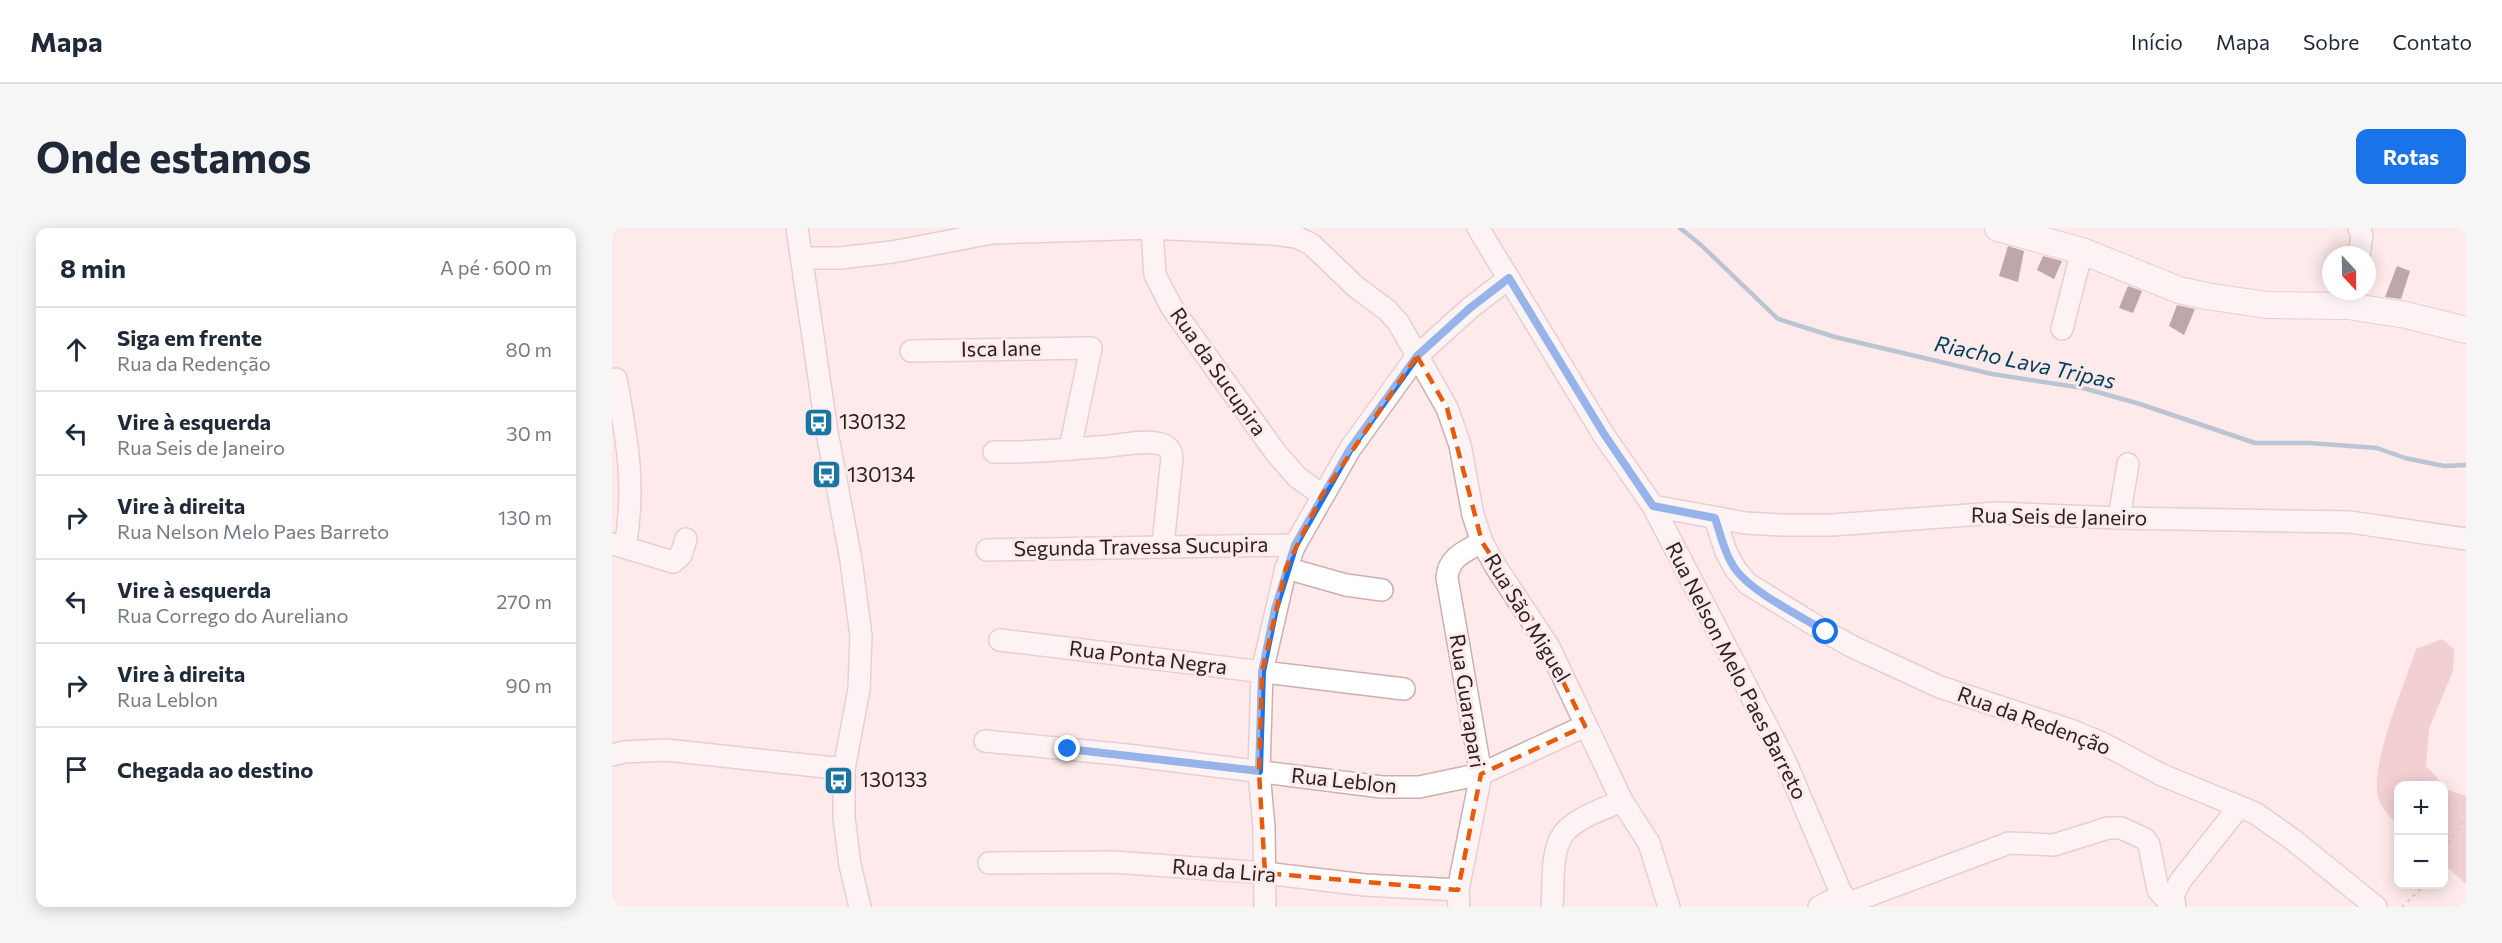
<!DOCTYPE html>
<html lang="pt">
<meta charset="utf-8">
<style>
body{margin:0;font-family:Commissioner,sans-serif;background:#f6f6f7;color:#1f2937}
.controls{position:absolute;right:18px;bottom:18px;display:grid;overflow:hidden;border-radius:12px;box-shadow:0 3px 15px #0003}
.controls button{width:54px;height:54px;display:grid;place-items:center;padding:0;border:0;border-bottom:2px solid #e0e1e3;background:#fff;color:#1f2937;font:30px sans-serif}
.compass{position:absolute;left:1710px;top:18px;width:54px;height:54px;border-radius:50%;background:#fff;box-shadow:0 3px 15px #0003;rotate:158deg}
.stop{position:absolute;width:18px;height:18px;margin:-14px;border:4px solid #1a73e8;border-radius:50%;background:#fff}
.stop.end{background:#1a73e8;border-color:#fff;box-shadow:0 2px 6px #0008}
.list{margin:0;padding:0;list-style:none}
h2{display:flex;justify-content:space-between;align-items:center;height:78px;margin:0;padding:0 24px;font-size:26px}
h2 small{font-size:20px;font-weight:400;color:#747a83}
.list li{display:grid;grid-template-columns:39px 1fr auto;gap:18px;align-items:center;box-sizing:border-box;height:84px;padding:0 24px;border-top:2px solid #e0e1e3}
.list b{display:block;font-size:22px;white-space:nowrap}
.list p{margin:0;font-size:20px;white-space:nowrap;color:#747a83}
.list em{font-size:20px;font-style:normal;color:#747a83}
.icon{flex:none;width:33px;height:33px;fill:none;stroke:currentColor;stroke-width:2;stroke-linecap:round;stroke-linejoin:round}
.map{position:relative;flex:none;width:1854px;height:679px;overflow:hidden;border-radius:12px}
header{display:flex;align-items:center;gap:36px;box-sizing:border-box;height:84px;padding:0 30px;background:#fff;border-bottom:2px solid #e0e1e3}
header strong{font-size:28px}
nav{display:flex;gap:33px;margin-inline-start:auto;font-size:21px}
.intro{display:flex;align-items:center;justify-content:space-between;box-sizing:border-box;height:144px;padding:0 36px}
h1{margin:0;font-size:42px}
.button{padding:15px 27px;border-radius:12px;background:#1a73e8;color:#fff;font-size:21px;font-weight:700}
main{display:flex;gap:36px;padding:0 36px}
aside{flex:1;background:#fff;border-radius:12px;box-shadow:0 3px 15px #0003}
.map>svg:first-child{display:block}
.green{fill:#e5b2b4}
.lines{fill:none;stroke-linecap:round;stroke-linejoin:round}
.stream{stroke:#6a98b6;stroke-width:4.5}
.building{fill:#725758}
.minor-casing{stroke:#cdafb0;stroke-width:24}
.major-casing{stroke:#cdafb0;stroke-width:28}
.path{stroke:#b1a0a1;stroke-width:2;stroke-dasharray:3 4.5;stroke-linecap:butt}
.minor{stroke:#fff;stroke-width:21}
.major{stroke:#fff;stroke-width:26}
.route{stroke:#1a73e8;stroke-width:8}
.marked{fill:none;stroke:#e8590c;stroke-width:4.5;stroke-dasharray:12 8;stroke-linejoin:round}
.labels{text-anchor:middle;stroke-width:6;stroke-linejoin:round;paint-order:stroke}
.street-label{font-size:21px;fill:#2c2121;stroke:#feeaeb}
.poi-label{font-size:21px;fill:#2c2121;stroke:#feeaeb;text-anchor:start}
.water-label{font-size:22px;font-style:italic;fill:#003d59;stroke:#feeaeb}
</style>
<header>
<strong>Mapa</strong>
<nav><a>Início</a><a>Mapa</a><a>Sobre</a><a>Contato</a></nav>
</header>
<div class="intro"><h1>Onde estamos</h1><a class="button">Rotas</a></div>
<main>
<aside>
<h2>8 min<small>A pé · 600 m</small></h2>
<ul class="list">
<li><svg class="icon" aria-label="ahead" viewBox="0 0 24 24"><path d="M12 20V5M6 11l6-6 6 6"/></svg><div><b>Siga em frente</b><p>Rua da Redenção</p></div><em>80 m</em></li>
<li><svg class="icon" aria-label="left" viewBox="0 0 24 24"><path d="M17 20v-9H6M10 6l-5 5 5 5"/></svg><div><b>Vire à esquerda</b><p>Rua Seis de Janeiro</p></div><em>30 m</em></li>
<li><svg class="icon" aria-label="right" viewBox="0 0 24 24"><path d="M7 20v-9h11M14 6l5 5-5 5"/></svg><div><b>Vire à direita</b><p>Rua Nelson Melo Paes Barreto</p></div><em>130 m</em></li>
<li><svg class="icon" aria-label="left" viewBox="0 0 24 24"><path d="M17 20v-9H6M10 6l-5 5 5 5"/></svg><div><b>Vire à esquerda</b><p>Rua Corrego do Aureliano</p></div><em>270 m</em></li>
<li><svg class="icon" aria-label="right" viewBox="0 0 24 24"><path d="M7 20v-9h11M14 6l5 5-5 5"/></svg><div><b>Vire à direita</b><p>Rua Leblon</p></div><em>90 m</em></li>
<li><svg class="icon" aria-label="arrive" viewBox="0 0 24 24"><path d="M6 21V4h12l-3 4 3 4H6"/></svg><div><b>Chegada ao destino</b></div></li>
</ul>
</aside>
<div class="map">
<svg width="1854" height="679" viewBox="0 0 1854 679">
<rect width="100%" height="100%" fill="#feeaeb"/>
<path class="green" d="M 1830,411 L 1842,421 L 1841,443 L 1817,501 L 1814,538 L 1836,562 L 1854,568 L 1854,656 L 1832,636 L 1832,558 L 1786,558 L 1786,598 C 1781,591 1770,581 1767,573 C 1755,542 1794,453 1804,421 Z"/>
<g class="lines">
<path class="stream" d="M 1068,0 L 1089,17 L 1166,91 L 1223,109 L 1380,146 L 1471,160 L 1528,176 L 1643,215 L 1697,215 L 1765,220 L 1793,230 L 1832,238 L 1854,237"/>
</g>
<g class="building">
<path d="M 1396,18 L 1412,23 L 1406,54 L 1387,48 Z"/>
<path d="M 1431,28 L 1450,33 L 1442,51 L 1425,42 Z"/>
<path d="M 1785,38 L 1798,43 L 1789,71 L 1773,69 Z"/>
<path d="M 1516,58 L 1530,63 L 1521,85 L 1507,80 Z"/>
<path d="M 1565,77 L 1583,81 L 1572,107 L 1557,98 Z"/>
</g>
<g class="lines">
<defs>
<g id="minor">
<path d="M 185,0 L 215,204 L 239,332 L 249,408 L 247,461 L 232,541 L 232,589 L 238,637 L 248,679"/>
<path d="M 540,0 L 543,47 L 560,80 L 664,225 L 685,249 L 710,267"/>
<path d="M 866,0 L 991,206 L 1041,278 L 1174,535 L 1235,679"/>
<path d="M 1747,0 L 1750,7 L 1747,27"/>
<path d="M 190,30 L 228,30 L 280,24 L 380,5 L 540,0 L 662,6 L 684,9 L 699,16 L 744,59 L 775,82 L 786,94 L 835,180 L 848,217 L 861,287 L 870,314 L 884,339 L 937,419 L 1010,573 L 1037,615 L 1057,679"/>
<path d="M 1450,101 L 1470,23"/>
<path d="M 299,123 L 479,120 L 458,221"/>
<path d="M 4,151 C 15,211 24,258 13,319"/>
<path d="M 382,224 C 421,225 459,221 498,218 C 513,216 534,212 549,216 C 556,218 559,222 560,229 L 551,317"/>
<path d="M 1041,278 L 1133,295 L 1169,297 L 1220,297 L 1384,285 L 1507,290 L 1738,294 L 1854,311"/>
<path d="M 1103,290 L 1114,324 L 1124,342 L 1136,356 L 1214,404 L 1241,419 L 1328,459 L 1461,503 L 1492,516 L 1550,547 L 1643,585 L 1680,611 L 1764,679"/>
<path d="M 1507,290 L 1516,236"/>
<path d="M 1,316 L 61,334 L 69,327 L 74,311"/>
<path d="M 375,322 L 683,317"/>
<path d="M 674,340 L 734,357 L 770,362"/>
<path d="M 388,412 L 792,461"/>
<path d="M 373,513 L 515,527 L 770,559 L 807,559 L 869,546 L 973,498"/>
<path d="M 0,527 L 12,524 L 54,522 L 232,541"/>
<path d="M 377,635 L 502,634 L 653,645 L 753,657 L 846,662"/>
<path d="M 1234,676 L 1397,615 L 1442,617 L 1496,600 L 1509,600 L 1533,611 L 1537,617 L 1546,662 L 1561,679"/>
<path d="M 653,679 L 652,599 L 647,544 L 650,444 L 674,340 L 683,317 L 738,221 L 805,128 L 858,80 L 897,50"/>
<path d="M 847,679 L 846,662 L 869,546 L 835,350 C 836,329 854,323 870,314"/>
<path d="M 940,679 C 942,657 938,623 952,605 C 965,589 992,581 1010,573"/>
<path d="M 1207,679 L 1231,667"/>
<path d="M 1563,679 L 1561,667 L 1569,652 L 1627,579"/>
</g>
<path id="major" d="M 1386,0 L 1470,23 L 1567,62 L 1594,68 L 1655,77 L 1736,78 L 1794,87 L 1854,102"/>
</defs>
<use href="#minor" class="minor-casing"/>
<use href="#major" class="major-casing"/>
<g class="path">
<path d="M 1832,621 L 1854,589"/>
<path d="M 1790,679 L 1814,656"/>
</g>
<use href="#minor" class="minor"/>
<use href="#major" class="major"/>
</g>
<g class="lines">
<path class="route" d="M 456,521 L 647,543 L 650,444 L 663,381 L 683,317 L 738,221 L 805,128 L 858,80 L 897,50 L 992,206 L 1041,278 L 1103,290 C 1109,308 1113,327 1124,342 C 1141,365 1189,388 1214,404"/>
</g>
<path d="M0 0H1854V679H0ZM 805,128 L 835,180 L 870,314 L 919,389 L 973,498 L 869,546 L 846,662 L 653,645 L 647,544 L 650,444 L 674,340 L 710,267 Z" fill="#feeaeb" fill-opacity=".55" fill-rule="evenodd"/>
<path class="marked" d="M 805,128 L 835,180 L 870,314 L 919,389 L 973,498 L 869,546 L 846,662 L 653,645 L 647,544 L 650,444 L 674,340 L 710,267 Z"/>
<defs>
<symbol id="bus-square" viewBox="-11 -11 22 22"><rect x="-9" y="-9" width="18" height="18" rx="4" fill="#1775a3" stroke="#feeaeb"/><path d="M-5-6H5V4H4V6H2V4H-2V6H-4V4H-5ZM-3.5-4V0h7V-4ZM-3.5 1.2v1.5H-2V1.2ZM2 1.2v1.5H3.5V1.2Z" fill="#fff"/></symbol>
</defs>
<g fill-rule="evenodd">
<use href="#bus-square" x="190" y="178" width="33" height="33"/>
<use href="#bus-square" x="198" y="230" width="33" height="33"/>
<use href="#bus-square" x="210" y="536" width="33" height="33"/>
</g>
<g class="labels">
<g class="street-label">
<text transform="translate(389 121) rotate(-1)" y="7">Isca lane</text>
<text transform="translate(606 144) rotate(55)" y="7">Rua da Sucupira</text>
<text transform="translate(1447 289) rotate(1)" y="7">Rua Seis de Janeiro</text>
<text transform="translate(529 319) rotate(-1)" y="7">Segunda Travessa Sucupira</text>
<text transform="translate(915 390) rotate(59)" y="7">Rua São Miguel</text>
<text transform="translate(536 430) rotate(7)" y="7">Rua Ponta Negra</text>
<text transform="translate(1124 443) rotate(63)" y="7">Rua Nelson Melo Paes Barreto</text>
<text transform="translate(855 473) rotate(81)" y="7">Rua Guarapari</text>
<text transform="translate(1422 493) rotate(20)" y="7">Rua da Redenção</text>
<text transform="translate(732 553) rotate(6)" y="7">Rua Leblon</text>
<text transform="translate(612 643) rotate(5)" y="7">Rua da Lira</text>
</g>
<g class="poi-label">
<text x="227" y="201">130132</text>
<text x="235" y="254">130134</text>
<text x="248" y="559">130133</text>
</g>
<g class="water-label">
<text transform="translate(1413 134) rotate(12)" y="8">Riacho Lava Tripas</text>
</g>
</g>
</svg>
<div class="controls">
<button>+</button>
<button>−</button>
</div>
<svg class="compass" viewBox="-18 -18 36 36"><path d="M0-13l5 13h-10z" fill="#e53935"/><path d="M0 13l5-13h-10z" fill="#747a83"/></svg>
<div class="stop" style="left:1214px;top:404px"></div>
<div class="stop end" style="left:456px;top:521px"></div>
</div>
</main>
